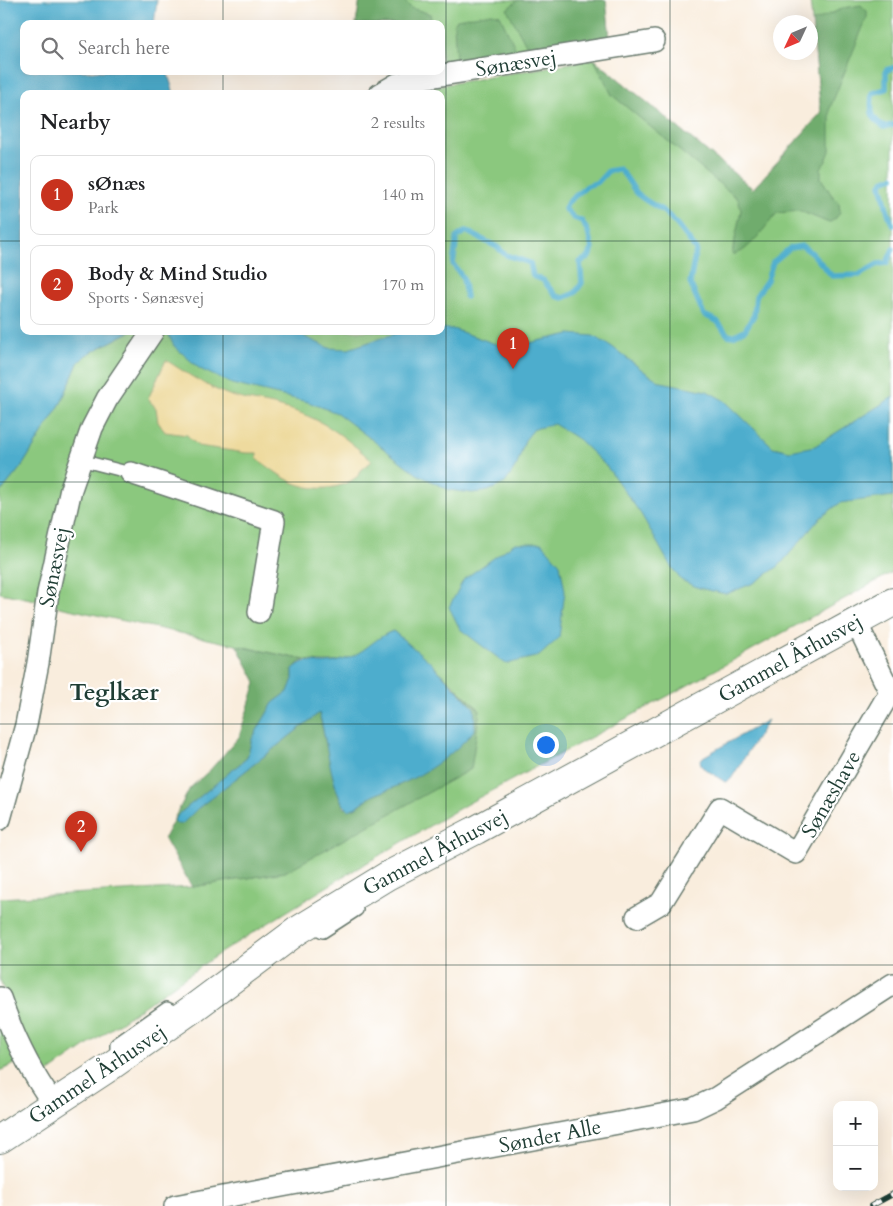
<!DOCTYPE html>
<meta charset="utf-8">
<style>
body{margin:0;font-family:Cardo,serif;background:#f2f2f2;color:#202124}
.controls{position:absolute;right:15px;bottom:15px;display:grid;overflow:hidden;border-radius:10px;box-shadow:0 5px 20px #0002}
.controls button{width:45px;height:45px;display:grid;place-items:center;padding:0;border:0;border-bottom:1px solid #e0e0e0;background:#fff;color:#202124;font:25px sans-serif}
.compass{position:absolute;left:773px;top:15px;width:45px;height:45px;border-radius:50%;background:#fff;box-shadow:0 5px 20px #0002;rotate:226deg}
.you{position:absolute;left:545px;top:744px;width:18px;height:18px;margin:-12px;border:4px solid #fff;border-radius:50%;background:#1a73e8;box-shadow:0 0 0 8px #1a73e833}
.badge{display:grid;place-items:center;width:32px;height:32px;border-radius:50%;background:#c8321e;color:#fff;font-size:16px;font-weight:700}
.pin{position:absolute;translate:-50% -41px;filter:drop-shadow(0 1px 2px #0008)}
.pin::after{content:'';position:absolute;top:26px;width:18px;height:15px;background:inherit;clip-path:polygon(0 0,100% 0,50% 100%)}
.list{margin:0;padding:0;list-style:none}
h2{display:flex;justify-content:space-between;align-items:center;height:65px;margin:0;padding:0 20px;font-size:21px}
h2 small{font-size:16px;font-weight:400;color:#757577}
.list li{display:grid;grid-template-columns:32px 1fr auto;gap:15px;align-items:center;box-sizing:border-box;height:80px;margin:0 10px 10px;padding:0 10px;border:1px solid #e0e0e0;border-radius:10px}
.list b{display:block;font-size:19px;white-space:nowrap}
.list p{margin:0;font-size:16px;white-space:nowrap;color:#757577}
.list em{font-size:16px;font-style:normal;color:#757577}
.icon{flex:none;width:28px;height:28px;fill:none;stroke:currentColor;stroke-width:2;stroke-linecap:round;stroke-linejoin:round}
.map{position:relative;flex:none;width:893px;height:1206px;overflow:hidden}
.search{position:absolute;background:#fff;box-shadow:0 5px 20px #0002;left:20px;top:20px;width:425px;height:55px;display:flex;align-items:center;gap:12px;box-sizing:border-box;padding:0 18px;border-radius:10px;color:#757577;font-size:19px}
.panel{position:absolute;background:#fff;box-shadow:0 5px 20px #0002;left:20px;top:90px;width:425px;height:245px;border-radius:10px}
.map>svg:first-child{display:block}
.green{fill:#8bc87e;stroke:#558259}
.forest{fill:#70ac6d;stroke:#487450}
.sand{fill:#eeda9e;stroke:#868c69}
.water{fill:#4eadcd;stroke:#367580}
.lines{fill:none;stroke-linecap:round;stroke-linejoin:round}
.stream{stroke:#4eadcd;stroke-width:5.5}
.service-casing{stroke:#6b7b6f;stroke-width:14}
.minor-casing{stroke:#6b7b6f;stroke-width:24}
.tertiary-casing{stroke:#6b7b6f;stroke-width:30}
.service{stroke:#fff;stroke-width:11}
.minor{stroke:#fff;stroke-width:21}
.tertiary{stroke:#fff;stroke-width:28}
.rail-casing{stroke:#1f3d34;stroke-width:5.5}
.rail{stroke:#fff;stroke-width:4;stroke-dasharray:11;stroke-linecap:butt}
.grid{fill:none;stroke:#1f3d34;stroke-width:1;stroke-opacity:0.55}
.labels{text-anchor:middle;stroke-width:4.5;stroke-linejoin:round;paint-order:stroke}
.street-label{font-size:21px;fill:#1f3d34;stroke:#fff}
.quarter-label{font-size:24px;font-weight:bold;fill:#1f3d34;stroke:#fff}
</style>
<div class="map">
<svg width="893" height="1206" viewBox="0 0 893 1206">
<rect width="100%" height="100%" fill="#fff"/>
<filter id="ink" filterUnits="userSpaceOnUse"><feTurbulence type="fractalNoise" baseFrequency=".02" numOctaves="2"/><feDisplacementMap in="SourceGraphic" scale="10" xChannelSelector="R" yChannelSelector="G"/><feConvolveMatrix kernelMatrix="1 2 1 2 8 2 1 2 1" color-interpolation-filters="sRGB"/></filter>
<filter id="wash" filterUnits="userSpaceOnUse"><feTurbulence type="fractalNoise" baseFrequency=".0096" numOctaves="4" result="noise"/><feDisplacementMap in="SourceGraphic" scale="20" xChannelSelector="R" yChannelSelector="G"/><feGaussianBlur stdDeviation="1.12" result="paint"/><feColorMatrix in="noise" values="0 0 0 0 0 0 0 0 0 0 0 0 0 0 0 0 0 1.4 0 .05"/><feComposite in="paint" operator="in"/></filter>
<g filter="url(#wash)">
<rect width="100%" height="100%" fill="#f9eddd"/>
<g class="green">
<path d="M 360,0 L 606,0 L 610,39 L 441,69 L 441,24 L 356,24 Z"/>
<path d="M 810,0 L 893,0 L 893,572 L 681,689 L 467,804 L 346,875 L 220,953 L 45,1075 L 11,1011 L 0,979 L 0,898 L 192,887 L 285,872 L 480,710 L 427,660 L 393,631 C 383,634 378,641 370,647 C 348,663 331,664 305,660 L 55,606 L 56,580 L 99,425 L 160,331 L 441,331 L 441,94 L 390,94 L 594,59 L 753,189 L 821,113 Z"/>
<path d="M 131,331 L 148,331 L 92,416 L 41,601 L 0,593 L 0,493 L 22,466 L 61,403 L 78,363 L 86,355 Z"/>
<path d="M 0,1015 L 18,1062 L 0,1071 Z"/>
</g>
<g class="forest">
<path d="M 360,0 L 404,0 L 411,8 L 430,14 L 432,24 L 356,24 Z"/>
<path d="M 518,0 L 606,0 L 610,39 L 530,52 L 507,9 Z"/>
<path d="M 861,5 L 867,11 L 867,17 L 830,108 L 830,151 L 826,161 L 821,168 L 821,178 L 831,194 L 839,203 L 840,212 L 836,218 L 829,223 L 800,211 L 777,213 C 768,223 745,257 732,254 L 741,210 L 738,199 L 612,95 L 594,59 L 753,189 L 821,113 L 812,22 L 844,8 Z"/>
<path d="M 492,13 L 500,15 L 518,54 L 456,64 L 454,24 L 457,19 Z"/>
<path d="M 237,646 L 305,660 L 299,663 L 293,669 L 293,679 L 288,692 L 273,703 L 252,739 L 247,758 L 179,814 L 182,824 L 197,809 L 319,713 L 336,789 L 344,808 L 355,808 L 372,796 L 399,785 L 441,761 L 474,708 L 455,687 L 480,710 L 471,769 L 285,872 L 192,887 L 164,838 L 190,788 L 210,770 L 239,737 L 256,682 Z"/>
</g>
<path class="sand" d="M 166,360 C 186,373 207,387 229,395 C 246,401 264,402 281,407 C 320,417 343,435 372,461 L 358,473 L 359,475 C 341,491 312,492 290,481 C 278,475 268,466 257,459 L 257,453 L 246,453 L 198,446 L 187,435 L 165,432 L 158,422 L 156,408 L 148,399 Z"/>
<g class="water">
<path d="M 0,0 L 157,0 L 154,24 L 24,24 L 24,71 L 167,71 L 174,94 L 24,94 L 24,331 L 131,331 L 86,355 L 78,363 L 61,403 L 22,466 L 0,493 Z"/>
<path d="M 441,328 L 453,329 L 507,348 L 570,334 L 593,336 L 611,346 L 645,372 L 661,382 L 707,391 L 725,401 L 773,447 L 790,451 L 815,446 L 893,397 L 893,496 L 840,503 L 820,518 L 779,566 L 754,583 L 726,594 L 699,588 L 681,580 L 670,565 L 641,514 L 607,467 L 578,439 L 554,424 L 534,429 L 525,440 L 517,465 L 505,483 L 488,491 L 472,493 L 449,490 L 417,474 L 337,413 L 308,402 L 232,384 L 200,369 L 174,346 L 167,332 L 300,331 L 305,337 L 329,348 L 348,349 L 403,331 L 441,331 Z"/>
<path d="M 515,543 L 542,543 L 560,564 L 565,591 L 559,638 L 539,656 L 506,664 L 460,629 L 449,607 L 464,579 Z"/>
<path d="M 393,631 L 428,660 L 474,708 L 475,729 C 455,754 427,773 397,786 C 389,790 380,792 372,796 C 364,801 358,807 349,810 C 332,800 326,734 319,713 L 197,809 L 182,824 L 177,824 L 174,820 L 179,814 L 247,758 L 252,739 L 273,703 L 288,692 L 293,679 L 293,669 C 307,656 310,664 326,663 C 332,663 340,661 345,659 C 364,654 375,637 393,631 Z"/>
<path d="M 768,720 L 731,779 L 725,782 L 702,767 L 700,761 L 703,757 Z"/>
</g>
<g class="lines">
<g class="stream">
<path d="M 893,68 L 886,70 L 886,89 L 872,93 C 871,110 869,117 884,127 L 893,125"/>
<path d="M 893,177 L 883,181 L 881,185 C 886,200 886,213 893,225"/>
<path d="M 466,297 L 463,278 L 453,264 L 457,237 L 466,231 L 497,247 L 506,255 L 530,263 L 533,276 L 543,280 L 556,296 L 563,298 L 575,293 L 582,283 L 580,262 L 589,257 L 592,249 L 588,232 L 582,221 L 574,218 L 565,209 L 568,202 L 587,186 L 598,182 L 608,171 L 619,169 C 628,177 631,188 640,196 C 647,202 656,206 663,211 C 677,222 687,237 696,250 L 690,283 L 704,315 L 717,321 L 728,335 L 733,336 L 745,330 L 754,315 L 756,296 L 767,280 L 773,262 L 790,248 L 802,246 L 812,253 L 832,276 L 859,275 L 878,264 L 887,263 L 893,249"/>
</g>
</g>
</g>
<g filter="url(#ink)">
<g class="lines">
<defs>
<g id="service">
<path d="M 80,460 L 131,473"/>
<path d="M 309,925 L 323,932 L 357,910"/>
<path d="M 116,1061 L 116,1044 L 167,1008 L 181,1015"/>
</g>
<g id="minor">
<path d="M 380,94 L 397,84 L 423,78 L 654,41"/>
<path d="M 131,473 L 274,521 L 259,612"/>
<path d="M 856,622 L 890,692 L 893,694"/>
<path d="M 0,819 L 26,725 L 38,663 L 48,593 L 71,489 L 92,428 L 107,399 L 153,331"/>
<path d="M 637,917 L 661,903 L 720,808 L 796,853 L 890,692"/>
<path d="M 0,998 C 13,1036 29,1070 53,1103"/>
<path d="M 175,1206 L 693,1109 L 716,1098 L 893,984"/>
</g>
<path id="tertiary" d="M 0,1139 L 105,1070 L 195,1007 L 297,931 L 387,876 L 476,830 L 893,602"/>
</defs>
<use href="#service" class="service-casing"/>
<use href="#minor" class="minor-casing"/>
<use href="#tertiary" class="tertiary-casing"/>
<use href="#service" class="service"/>
<use href="#minor" class="minor"/>
<use href="#tertiary" class="tertiary"/>
<defs>
<path id="rail" d="M 871,1206 L 893,1194"/>
</defs>
<use href="#rail" class="rail-casing"/>
<use href="#rail" class="rail"/>
</g>
</g>
<path class="grid" d="M 223,0 L 223,24M 446,0 L 446,1206M 670,0 L 670,1206M 223,71 L 223,94M 0,241 L 24,241M 441,241 L 893,241M 223,331 L 223,1206M 0,482 L 893,482M 0,724 L 893,724M 0,965 L 893,965"/>
<g class="labels">
<g class="street-label">
<text transform="translate(516 63) rotate(-9)" y="7">Sønæsvej</text>
<text transform="translate(54 567) rotate(-79)" y="7">Sønæsvej</text>
<text transform="translate(790 658) rotate(-29)" y="7">Gammel Århusvej</text>
<text transform="translate(831 794) rotate(-60)" y="7">Sønæshave</text>
<text transform="translate(435 852) rotate(-28)" y="7">Gammel Århusvej</text>
<text transform="translate(97 1074) rotate(-34)" y="7">Gammel Århusvej</text>
<text transform="translate(550 1136) rotate(-11)" y="7">Sønder Alle</text>
</g>
<g class="quarter-label">
<text x="114" y="700">Teglkær</text>
</g>
</g>
</svg>
<div class="controls">
<button>+</button>
<button>−</button>
</div>
<svg class="compass" viewBox="-18 -18 36 36"><path d="M0-13l5 13h-10z" fill="#e53935"/><path d="M0 13l5-13h-10z" fill="#757577"/></svg>
<div class="you"></div>
<div class="pin badge" style="left:513px;top:369px">1</div>
<div class="pin badge" style="left:81px;top:852px">2</div>
<div class="search"><svg class="icon" aria-label="search" viewBox="0 0 24 24"><circle cx="10" cy="10" r="6"/><path d="M15 15l6 6"/></svg>Search here</div>
<section class="panel">
<h2>Nearby<small>2 results</small></h2>
<ul class="list">
<li><span class="badge">1</span><div><b>sØnæs</b><p>Park</p></div><em>140 m</em></li>
<li><span class="badge">2</span><div><b>Body &amp; Mind Studio</b><p>Sports · Sønæsvej</p></div><em>170 m</em></li>
</ul>
</section>
</div>
